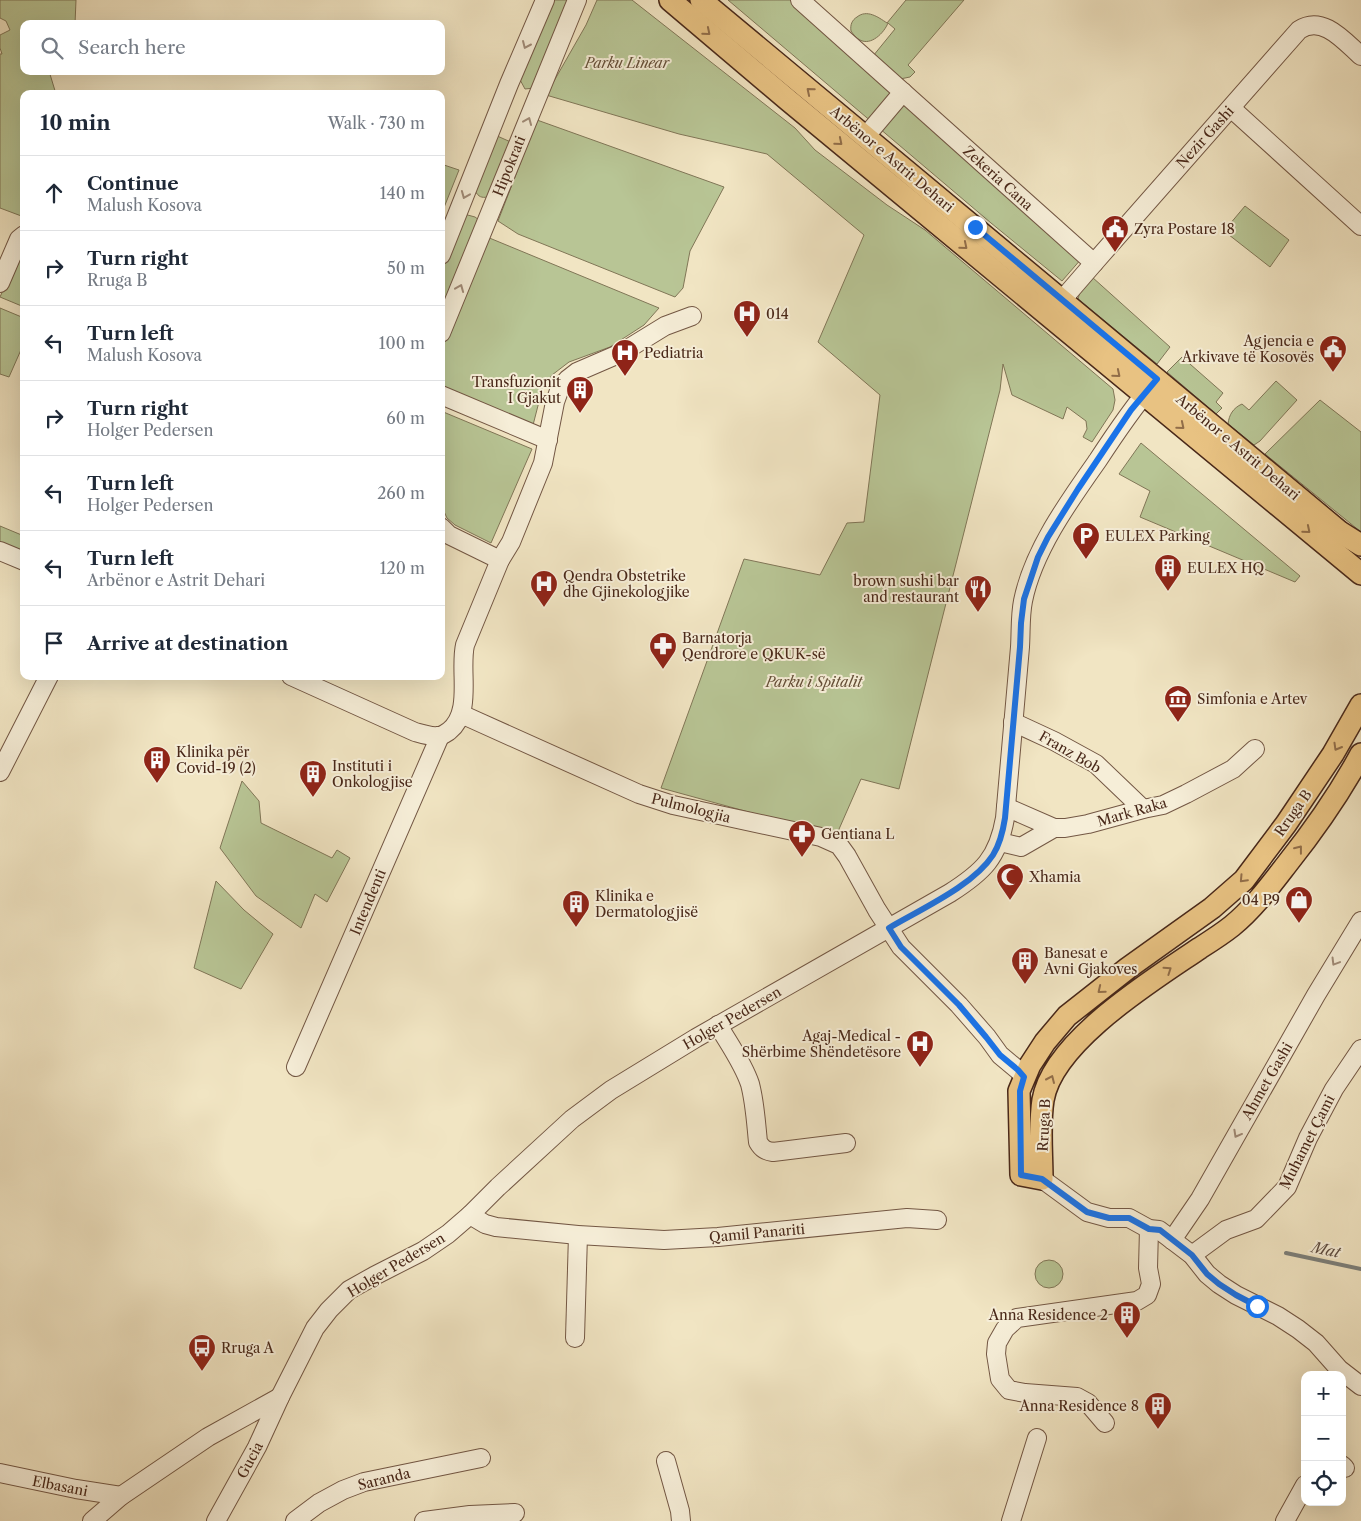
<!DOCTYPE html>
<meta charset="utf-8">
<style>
body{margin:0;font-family:"Libre Caslon Text",serif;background:#f6f6f7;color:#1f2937}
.controls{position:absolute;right:15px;bottom:15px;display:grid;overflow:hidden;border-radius:10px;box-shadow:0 5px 20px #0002}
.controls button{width:45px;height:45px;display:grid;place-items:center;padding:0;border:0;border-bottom:1px solid #e0e1e3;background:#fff;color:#1f2937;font:25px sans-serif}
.stop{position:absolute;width:15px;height:15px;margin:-11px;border:4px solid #1a73e8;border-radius:50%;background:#fff}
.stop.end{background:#1a73e8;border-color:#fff;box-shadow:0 1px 5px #0008}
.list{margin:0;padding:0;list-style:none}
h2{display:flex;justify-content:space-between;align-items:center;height:65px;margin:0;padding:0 20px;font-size:21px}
h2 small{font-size:16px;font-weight:400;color:#747a83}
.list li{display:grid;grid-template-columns:32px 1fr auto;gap:15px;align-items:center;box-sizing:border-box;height:75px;padding:0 20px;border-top:1px solid #e0e1e3}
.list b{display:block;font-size:19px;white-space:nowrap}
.list p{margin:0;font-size:16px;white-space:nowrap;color:#747a83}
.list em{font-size:16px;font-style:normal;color:#747a83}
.icon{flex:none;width:28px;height:28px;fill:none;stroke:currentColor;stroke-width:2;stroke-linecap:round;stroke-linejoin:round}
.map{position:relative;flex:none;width:1361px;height:1521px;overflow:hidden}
.search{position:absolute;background:#fff;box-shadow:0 5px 20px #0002;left:20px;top:20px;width:425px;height:55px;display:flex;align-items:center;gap:12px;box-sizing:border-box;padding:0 18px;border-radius:10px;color:#747a83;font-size:19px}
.panel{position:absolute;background:#fff;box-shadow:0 5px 20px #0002;left:20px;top:90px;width:425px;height:590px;border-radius:10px}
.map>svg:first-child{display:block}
.green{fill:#b8c595;stroke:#807657}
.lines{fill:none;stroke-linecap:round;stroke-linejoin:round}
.stream{stroke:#7d817c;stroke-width:4}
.minor-casing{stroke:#735744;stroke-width:20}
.major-casing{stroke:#492819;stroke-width:24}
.minor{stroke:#f6eed8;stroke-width:18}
.major{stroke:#e8c282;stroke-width:21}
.oneway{stroke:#916d48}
.oneway2{stroke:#a08b78}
.route{stroke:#1a73e8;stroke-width:6}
.labels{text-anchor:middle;stroke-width:4;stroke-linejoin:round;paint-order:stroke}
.park-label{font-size:14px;font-style:italic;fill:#654f38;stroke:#f6eed8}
.street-label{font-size:14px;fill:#492819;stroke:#f6eed8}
.poi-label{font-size:14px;fill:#492819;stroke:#f6eed8;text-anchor:start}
.water-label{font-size:15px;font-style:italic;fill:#5e4d42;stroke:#f6eed8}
</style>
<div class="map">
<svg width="1361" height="1521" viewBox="0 0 1361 1521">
<rect width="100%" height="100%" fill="#f1e5c3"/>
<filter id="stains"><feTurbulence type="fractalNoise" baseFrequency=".004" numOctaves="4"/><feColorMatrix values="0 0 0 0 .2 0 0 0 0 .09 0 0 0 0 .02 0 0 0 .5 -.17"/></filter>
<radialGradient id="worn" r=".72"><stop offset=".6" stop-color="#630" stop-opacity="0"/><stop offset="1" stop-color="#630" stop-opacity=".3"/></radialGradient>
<g class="green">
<path d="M 0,0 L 76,0 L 75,24 L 24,24 L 24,71 L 49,71 L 56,94 L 24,94 L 24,217 L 0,208 L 0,54 L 2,54 L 0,48 L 0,35 L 10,30 L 6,21 L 0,18 Z"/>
<path d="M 551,0 L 570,0 L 534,88 L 525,89 L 518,76 Z"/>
<path d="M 597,0 L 632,0 L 795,128 L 815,150 L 887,205 L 925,230 L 1113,389 L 1115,400 L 1113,410 L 1092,442 L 1083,437 L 1087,429 L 1086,421 L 1067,407 L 1063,419 L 1012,395 L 1003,364 L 1000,390 L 899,789 L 861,779 L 836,836 L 661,788 L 744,559 L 820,575 L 847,523 L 864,522 L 880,395 L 818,342 L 864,235 L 767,154 L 679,134 L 546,95 L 586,25 Z"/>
<path d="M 728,0 L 792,0 L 1082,258 L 1062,281 L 991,223 Z"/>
<path d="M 906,0 L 964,0 L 908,65 L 915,72 L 910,77 L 900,79 L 873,56 L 895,29 L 888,23 C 884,33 871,46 860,40 C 856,38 853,34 851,31 C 850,25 852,20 857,17 C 867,9 878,17 887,23 Z"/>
<path d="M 537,120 L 724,187 L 690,251 L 683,288 L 675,297 L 518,234 L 498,221 Z"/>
<path d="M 495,135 L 513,143 L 488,197 C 481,198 479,197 475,191 Z"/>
<path d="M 441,164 L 459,170 L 441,215 Z"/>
<path d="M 1245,206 L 1289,240 L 1270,267 L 1224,231 Z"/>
<path d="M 464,214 L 475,217 L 479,220 L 441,318 L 441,265 L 460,219 Z"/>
<path d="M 487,237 L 659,308 L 644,325 L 610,347 L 569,362 L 552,375 L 542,390 L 532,429 L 451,394 L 441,384 L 441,342 Z"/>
<path d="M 24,243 L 24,307 L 0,297 Z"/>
<path d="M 1092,277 L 1170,347 L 1157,364 L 1078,299 L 1081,288 Z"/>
<path d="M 0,308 L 24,318 L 24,343 L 9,377 L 0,374 Z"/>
<path d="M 1182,357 L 1223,393 L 1216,402 L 1222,408 L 1216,414 L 1167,372 Z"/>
<path d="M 1276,381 L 1297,400 L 1260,441 L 1254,445 L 1228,424 C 1229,415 1233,408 1242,404 L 1249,410 Z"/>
<path d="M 1320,400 L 1361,432 L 1361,532 L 1265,454 Z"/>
<path d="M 441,411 L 532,449 L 491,543 L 455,525 L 447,518 L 441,505 Z"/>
<path d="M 1141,443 L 1300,576 L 1295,582 L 1140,517 L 1150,491 L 1119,474 Z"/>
<path d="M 0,526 L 24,536 L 24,554 L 0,544 Z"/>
<path d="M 242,781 L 259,801 L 261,823 L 332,858 L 337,850 L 350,858 L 327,902 L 315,894 L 301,928 L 256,896 L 220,848 Z"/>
<path d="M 216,881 L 244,910 L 273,934 L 241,989 L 194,968 Z"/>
<circle cx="1049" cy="1274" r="14"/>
</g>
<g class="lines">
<path class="stream" d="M 1286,1253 L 1361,1269"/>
<defs>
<g id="minor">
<path d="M 800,0 L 1094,263"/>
<path d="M 1231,108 L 1361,226"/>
<path d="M 865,137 L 903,92"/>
<path d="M 441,255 L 509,84 L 545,0"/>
<path d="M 0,283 L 19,239 L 24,235"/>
<path d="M 1062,300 L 1094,263 L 1299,30 C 1323,14 1345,42 1361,56"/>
<path d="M 441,333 L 577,0"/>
<path d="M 441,395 L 548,440"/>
<path d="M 441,527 L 449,535 L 500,560"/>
<path d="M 0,551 L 24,561"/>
<path d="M 291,676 L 415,732 C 422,734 431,737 438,736 C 442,736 446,733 449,731 C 473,712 459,671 465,645 L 500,560 L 511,542 L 543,463 L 555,402 L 560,388 L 568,379 L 577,372 L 621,353 L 665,326 L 692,316"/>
<path d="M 461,714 L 639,794 L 673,805 L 821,837 L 839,845 L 847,856 L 877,910 L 901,947 L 959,1005 L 987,1037 L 1000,1055 L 1018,1070 L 1024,1077"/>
<path d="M 1013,722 L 1054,741 L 1096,764 L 1143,809"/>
<path d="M 0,772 L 49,676"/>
<path d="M 1054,828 L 1065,828 L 1088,824 L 1143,809 L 1163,805 L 1186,794 L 1233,769 L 1255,749"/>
<path d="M 1000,842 L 1021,847 L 1054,828 L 1006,807"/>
<path d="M 718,1025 C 729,1044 743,1063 750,1084 C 755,1103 756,1123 758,1142 C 762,1149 766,1151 773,1152 L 846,1143"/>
<path d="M 296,1067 L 440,736"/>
<path d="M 1042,1179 L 1087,1212 L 1109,1218 L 1129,1218 L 1149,1229 L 1159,1230 L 1192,1255 L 1207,1274 L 1219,1284 L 1236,1295 L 1278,1316 L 1298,1329 L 1316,1343 L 1339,1369 L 1361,1386"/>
<path d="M 470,1215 L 485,1224 L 496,1227 L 578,1235 L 664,1240 L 718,1237 L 907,1218 L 937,1220"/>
<path d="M 1172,1240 L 1200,1199 L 1316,995 L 1361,921"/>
<path d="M 1192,1255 L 1226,1230 L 1256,1219 L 1287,1187 L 1308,1138 L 1334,1089 L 1361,1049"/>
<path d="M 575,1338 L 578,1235"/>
<path d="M 1105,1423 L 1088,1403 L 1077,1397 L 1025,1393 L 1009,1390 L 1000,1379 L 996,1354 L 997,1343 L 1005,1329 L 1017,1318 L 1137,1301 L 1147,1295 L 1151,1284 L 1148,1268 L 1149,1229"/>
<path d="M 666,1461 L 680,1511 L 681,1521"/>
<path d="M 1342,1465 L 1345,1468"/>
<path d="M 0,1473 L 76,1489 L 121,1496"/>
<path d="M 92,1521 L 121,1496 L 208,1437 L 280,1397"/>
<path d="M 216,1521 L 257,1447 L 280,1397 L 315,1328 L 329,1310 L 349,1290 L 374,1276 L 423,1251 L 448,1234 L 470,1215 L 498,1187 L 572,1119 L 611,1090 L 696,1038 L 950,893 C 983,872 998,858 1005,818 L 1020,647 C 1021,631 1020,616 1023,601 C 1033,551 1069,501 1098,460 C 1115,434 1132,409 1152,385"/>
<path d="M 295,1521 L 319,1503 L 343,1490 L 364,1482 L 481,1458"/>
<path d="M 424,1521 L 470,1515 L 515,1513"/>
<path d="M 1011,1521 L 1037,1438"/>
<path d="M 1285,1521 L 1305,1485"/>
</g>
<g id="major">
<path d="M 670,0 L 788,100 L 1361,574"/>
<path d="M 701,0 L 1340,532 L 1361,545"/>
<path d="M 1361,705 L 1333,754 L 1286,824 L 1244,880 L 1212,908 L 1128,968 L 1067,1016 L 1045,1042 L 1030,1065 L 1019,1091 L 1021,1175 L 1042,1179 C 1042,1154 1039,1125 1043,1100 C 1053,1041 1153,980 1200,948 C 1211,941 1222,934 1232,926 C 1253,909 1270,886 1287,864 C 1314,830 1340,793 1361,754"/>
</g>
</defs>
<use href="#minor" class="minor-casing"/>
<use href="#major" class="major-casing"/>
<use href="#minor" class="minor"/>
<use href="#major" class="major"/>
</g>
<defs><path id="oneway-chevron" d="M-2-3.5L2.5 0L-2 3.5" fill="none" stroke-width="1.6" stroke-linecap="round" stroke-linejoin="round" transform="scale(1.25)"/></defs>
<g class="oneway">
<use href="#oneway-chevron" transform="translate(707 32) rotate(40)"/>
<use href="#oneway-chevron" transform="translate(810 91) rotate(-140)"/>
<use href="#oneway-chevron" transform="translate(839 142) rotate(40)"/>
<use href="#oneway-chevron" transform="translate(964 246) rotate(40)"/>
<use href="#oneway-chevron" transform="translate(1117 374) rotate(40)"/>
<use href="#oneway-chevron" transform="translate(1181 426) rotate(40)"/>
<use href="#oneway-chevron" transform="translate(1307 530) rotate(40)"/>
<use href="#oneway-chevron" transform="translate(1337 747) rotate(120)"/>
<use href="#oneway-chevron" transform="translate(1299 849) rotate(-52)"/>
<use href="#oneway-chevron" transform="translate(1243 879) rotate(133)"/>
<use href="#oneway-chevron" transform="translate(1168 970) rotate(-34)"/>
<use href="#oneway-chevron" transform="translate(1101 990) rotate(141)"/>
<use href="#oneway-chevron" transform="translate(1051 1079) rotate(-66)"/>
</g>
<g class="oneway2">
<use href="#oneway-chevron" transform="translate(526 45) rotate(114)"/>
<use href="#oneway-chevron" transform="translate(528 121) rotate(-67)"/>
<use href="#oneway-chevron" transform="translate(465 195) rotate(112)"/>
<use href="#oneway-chevron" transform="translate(460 288) rotate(-68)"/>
<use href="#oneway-chevron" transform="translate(1335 962) rotate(121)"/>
<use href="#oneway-chevron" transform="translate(1237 1134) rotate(119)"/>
</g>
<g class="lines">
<path class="route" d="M 975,227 L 1157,379 L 1131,410 L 1078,489 L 1048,537 L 1038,557 L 1024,599 L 1021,623 L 1020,647 L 1005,818 C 1003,831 1000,844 993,855 C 973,886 921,909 889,928 L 901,947 L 959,1005 L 986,1037 L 1000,1055 L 1018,1070 L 1024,1077 L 1020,1091 L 1021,1175 L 1042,1179 L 1087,1212 L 1109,1218 L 1129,1218 L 1149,1229 L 1160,1230 L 1192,1255 L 1207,1274 L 1219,1284 L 1236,1295 L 1257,1306"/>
</g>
<defs>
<symbol id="civic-pin" viewBox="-11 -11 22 30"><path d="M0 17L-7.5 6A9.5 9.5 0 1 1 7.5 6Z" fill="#8f2418" stroke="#f6eed8"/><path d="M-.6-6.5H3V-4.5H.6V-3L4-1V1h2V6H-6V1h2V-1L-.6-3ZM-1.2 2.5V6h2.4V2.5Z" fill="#fff"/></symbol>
<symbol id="hospital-pin" viewBox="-11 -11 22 30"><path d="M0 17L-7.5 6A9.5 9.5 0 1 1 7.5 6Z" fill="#8f2418" stroke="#f6eed8"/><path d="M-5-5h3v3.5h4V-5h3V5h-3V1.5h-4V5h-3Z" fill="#fff"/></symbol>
<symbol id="building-pin" viewBox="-11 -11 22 30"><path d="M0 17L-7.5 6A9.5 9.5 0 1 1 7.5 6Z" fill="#8f2418" stroke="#f6eed8"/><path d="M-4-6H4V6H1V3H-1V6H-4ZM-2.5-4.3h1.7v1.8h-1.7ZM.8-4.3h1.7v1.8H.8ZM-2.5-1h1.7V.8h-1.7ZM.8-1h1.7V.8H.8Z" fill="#fff"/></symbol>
<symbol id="parking-pin" viewBox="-11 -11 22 30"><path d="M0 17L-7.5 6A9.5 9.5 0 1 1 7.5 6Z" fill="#8f2418" stroke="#f6eed8"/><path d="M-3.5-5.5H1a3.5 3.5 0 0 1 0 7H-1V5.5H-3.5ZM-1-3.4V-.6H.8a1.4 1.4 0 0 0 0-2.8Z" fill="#fff"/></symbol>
<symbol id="restaurant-pin" viewBox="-11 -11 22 30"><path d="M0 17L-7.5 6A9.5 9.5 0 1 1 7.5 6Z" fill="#8f2418" stroke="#f6eed8"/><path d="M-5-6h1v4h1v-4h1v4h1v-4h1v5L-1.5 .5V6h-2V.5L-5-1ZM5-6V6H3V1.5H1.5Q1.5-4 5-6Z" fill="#fff"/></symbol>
<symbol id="pharmacy-pin" viewBox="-11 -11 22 30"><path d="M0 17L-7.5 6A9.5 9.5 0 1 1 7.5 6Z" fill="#8f2418" stroke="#f6eed8"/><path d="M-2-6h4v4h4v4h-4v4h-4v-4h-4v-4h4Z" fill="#fff"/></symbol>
<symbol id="museum-pin" viewBox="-11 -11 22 30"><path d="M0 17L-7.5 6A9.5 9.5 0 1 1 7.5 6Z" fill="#8f2418" stroke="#f6eed8"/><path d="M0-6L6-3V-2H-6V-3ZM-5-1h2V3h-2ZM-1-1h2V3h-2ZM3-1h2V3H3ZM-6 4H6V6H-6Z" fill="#fff"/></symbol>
<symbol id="mosque-pin" viewBox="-11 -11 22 30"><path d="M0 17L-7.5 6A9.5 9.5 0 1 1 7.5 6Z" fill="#8f2418" stroke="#f6eed8"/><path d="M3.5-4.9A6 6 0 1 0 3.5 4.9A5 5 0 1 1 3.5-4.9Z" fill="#fff"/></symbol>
<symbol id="shop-pin" viewBox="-11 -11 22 30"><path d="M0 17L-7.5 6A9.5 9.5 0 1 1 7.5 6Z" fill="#8f2418" stroke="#f6eed8"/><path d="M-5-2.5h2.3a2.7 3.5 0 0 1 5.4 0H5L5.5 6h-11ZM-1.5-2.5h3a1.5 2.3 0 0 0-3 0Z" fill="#fff"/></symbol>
<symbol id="bus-pin" viewBox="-11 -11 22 30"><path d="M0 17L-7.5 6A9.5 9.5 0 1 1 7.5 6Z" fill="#8f2418" stroke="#f6eed8"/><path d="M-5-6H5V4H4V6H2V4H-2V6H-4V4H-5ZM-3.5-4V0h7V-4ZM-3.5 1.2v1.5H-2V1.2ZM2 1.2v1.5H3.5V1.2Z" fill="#fff"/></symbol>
</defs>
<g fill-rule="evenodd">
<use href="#civic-pin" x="1099" y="213" width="32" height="43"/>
<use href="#hospital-pin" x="731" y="298" width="32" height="43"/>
<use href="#civic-pin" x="1317" y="333" width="32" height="43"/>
<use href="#hospital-pin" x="609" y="337" width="32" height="43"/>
<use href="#building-pin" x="564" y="374" width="32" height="43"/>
<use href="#parking-pin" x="1070" y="520" width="32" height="43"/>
<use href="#building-pin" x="1152" y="552" width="32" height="43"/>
<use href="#hospital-pin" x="528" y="568" width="32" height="43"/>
<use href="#restaurant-pin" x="962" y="573" width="32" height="43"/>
<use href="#pharmacy-pin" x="647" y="630" width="32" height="43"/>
<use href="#museum-pin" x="1162" y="683" width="32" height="43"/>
<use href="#building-pin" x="141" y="744" width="32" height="43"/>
<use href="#building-pin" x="297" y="758" width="32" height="43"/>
<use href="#pharmacy-pin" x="786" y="818" width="32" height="43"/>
<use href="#mosque-pin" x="994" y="861" width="32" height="43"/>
<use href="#shop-pin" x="1283" y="884" width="32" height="43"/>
<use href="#building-pin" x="560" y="888" width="32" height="43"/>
<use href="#building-pin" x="1009" y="945" width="32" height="43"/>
<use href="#hospital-pin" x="904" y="1028" width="32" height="43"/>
<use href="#building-pin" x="1111" y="1299" width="32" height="43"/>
<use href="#bus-pin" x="186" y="1332" width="32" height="43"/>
<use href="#building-pin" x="1142" y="1390" width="32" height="43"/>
</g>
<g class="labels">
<g class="park-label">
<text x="627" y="68">Parku Linear</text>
<text x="814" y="687">Parku i Spitalit</text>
</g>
<g class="street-label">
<text transform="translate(1205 137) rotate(-48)" y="5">Nezir Gashi</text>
<text transform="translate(892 159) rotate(40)" y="5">Arbënor e Astrit Dehari</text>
<text transform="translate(509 166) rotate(-68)" y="5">Hipokrati</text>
<text transform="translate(998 178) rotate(42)" y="5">Zekeria Cana</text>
<text transform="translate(1238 447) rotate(40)" y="5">Arbënor e Astrit Dehari</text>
<text transform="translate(1070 752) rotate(30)" y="5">Franz Bob</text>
<text transform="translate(691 808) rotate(14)" y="5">Pulmologjia</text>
<text transform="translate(1132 812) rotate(-16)" y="5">Mark Raka</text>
<text transform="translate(1293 813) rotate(-55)" y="5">Rruga B</text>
<text transform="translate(368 902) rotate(-67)" y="5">Intendenti</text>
<text transform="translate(732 1018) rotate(-30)" y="5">Holger Pedersen</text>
<text transform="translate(1267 1081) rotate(-60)" y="5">Ahmet Gashi</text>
<text transform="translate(1044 1125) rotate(-87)" y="5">Rruga B</text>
<text transform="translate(1307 1142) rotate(-63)" y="5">Muhamet Çami</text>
<text transform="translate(757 1233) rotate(-5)" y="5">Qamil Panariti</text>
<text transform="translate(396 1265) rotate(-31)" y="5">Holger Pedersen</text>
<text transform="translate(250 1460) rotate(-62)" y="5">Gucia</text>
<text transform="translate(384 1479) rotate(-14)" y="5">Saranda</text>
<text transform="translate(60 1486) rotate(11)" y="5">Elbasani</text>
</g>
<g class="poi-label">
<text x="1134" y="234">Zyra Postare 18</text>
<text x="766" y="319">014</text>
<text x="1314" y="346" text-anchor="end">Agjencia e<tspan x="1314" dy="16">Arkivave të Kosovës</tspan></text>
<text x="644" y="358">Pediatria</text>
<text x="561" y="387" text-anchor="end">Transfuzionit<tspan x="561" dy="16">I Gjakut</tspan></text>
<text x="1105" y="541">EULEX Parking</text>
<text x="1187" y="573">EULEX HQ</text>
<text x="563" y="581">Qendra Obstetrike<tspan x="563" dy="16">dhe Gjinekologjike</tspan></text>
<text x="959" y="586" text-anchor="end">brown sushi bar<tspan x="959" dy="16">and restaurant</tspan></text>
<text x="682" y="643">Barnatorja<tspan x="682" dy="16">Qendrore e QKUK-së</tspan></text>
<text x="1197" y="704">Simfonia e Artev</text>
<text x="176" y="757">Klinika për<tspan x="176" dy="16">Covid-19 (2)</tspan></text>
<text x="332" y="771">Instituti i<tspan x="332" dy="16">Onkologjise</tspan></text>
<text x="821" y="839">Gentiana L</text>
<text x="1029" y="882">Xhamia</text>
<text x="595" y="901">Klinika e<tspan x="595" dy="16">Dermatologjisë</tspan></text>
<text x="1280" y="905" text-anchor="end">04 P9</text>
<text x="1044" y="958">Banesat e<tspan x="1044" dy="16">Avni Gjakoves</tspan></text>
<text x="901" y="1041" text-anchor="end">Agaj-Medical -<tspan x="901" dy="16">Shërbime Shëndetësore</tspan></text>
<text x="1108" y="1320" text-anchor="end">Anna Residence 2</text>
<text x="221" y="1353">Rruga A</text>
<text x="1139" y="1411" text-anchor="end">Anna Residence 8</text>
</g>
<g class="water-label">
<text transform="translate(1326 1250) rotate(12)" y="5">Mat</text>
</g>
</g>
<rect width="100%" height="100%" filter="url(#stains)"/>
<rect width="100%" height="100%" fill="url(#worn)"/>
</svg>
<div class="controls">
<button>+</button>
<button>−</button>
<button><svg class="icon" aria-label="locate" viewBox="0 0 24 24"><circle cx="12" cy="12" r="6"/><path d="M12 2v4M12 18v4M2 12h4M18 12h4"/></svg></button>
</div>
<div class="stop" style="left:1257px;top:1306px"></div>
<div class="stop end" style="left:975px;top:227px"></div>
<div class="search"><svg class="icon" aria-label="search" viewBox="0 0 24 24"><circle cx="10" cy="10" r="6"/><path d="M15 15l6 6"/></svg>Search here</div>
<section class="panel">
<h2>10 min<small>Walk · 730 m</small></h2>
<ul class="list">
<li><svg class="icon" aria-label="ahead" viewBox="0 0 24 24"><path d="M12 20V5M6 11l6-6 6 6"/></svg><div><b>Continue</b><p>Malush Kosova</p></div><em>140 m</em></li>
<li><svg class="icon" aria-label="right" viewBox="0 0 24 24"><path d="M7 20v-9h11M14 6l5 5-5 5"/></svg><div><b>Turn right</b><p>Rruga B</p></div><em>50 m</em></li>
<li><svg class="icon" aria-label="left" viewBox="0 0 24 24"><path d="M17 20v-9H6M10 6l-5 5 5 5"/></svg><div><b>Turn left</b><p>Malush Kosova</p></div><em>100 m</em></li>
<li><svg class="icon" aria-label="right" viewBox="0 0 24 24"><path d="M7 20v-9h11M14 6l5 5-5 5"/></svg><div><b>Turn right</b><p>Holger Pedersen</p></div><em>60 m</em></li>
<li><svg class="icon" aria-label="left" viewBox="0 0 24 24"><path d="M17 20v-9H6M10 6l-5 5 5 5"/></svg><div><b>Turn left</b><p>Holger Pedersen</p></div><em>260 m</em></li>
<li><svg class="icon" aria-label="left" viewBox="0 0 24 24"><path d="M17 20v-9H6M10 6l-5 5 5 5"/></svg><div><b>Turn left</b><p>Arbënor e Astrit Dehari</p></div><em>120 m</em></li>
<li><svg class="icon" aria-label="arrive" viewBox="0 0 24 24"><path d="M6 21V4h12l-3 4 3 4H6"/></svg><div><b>Arrive at destination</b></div></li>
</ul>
</section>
</div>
